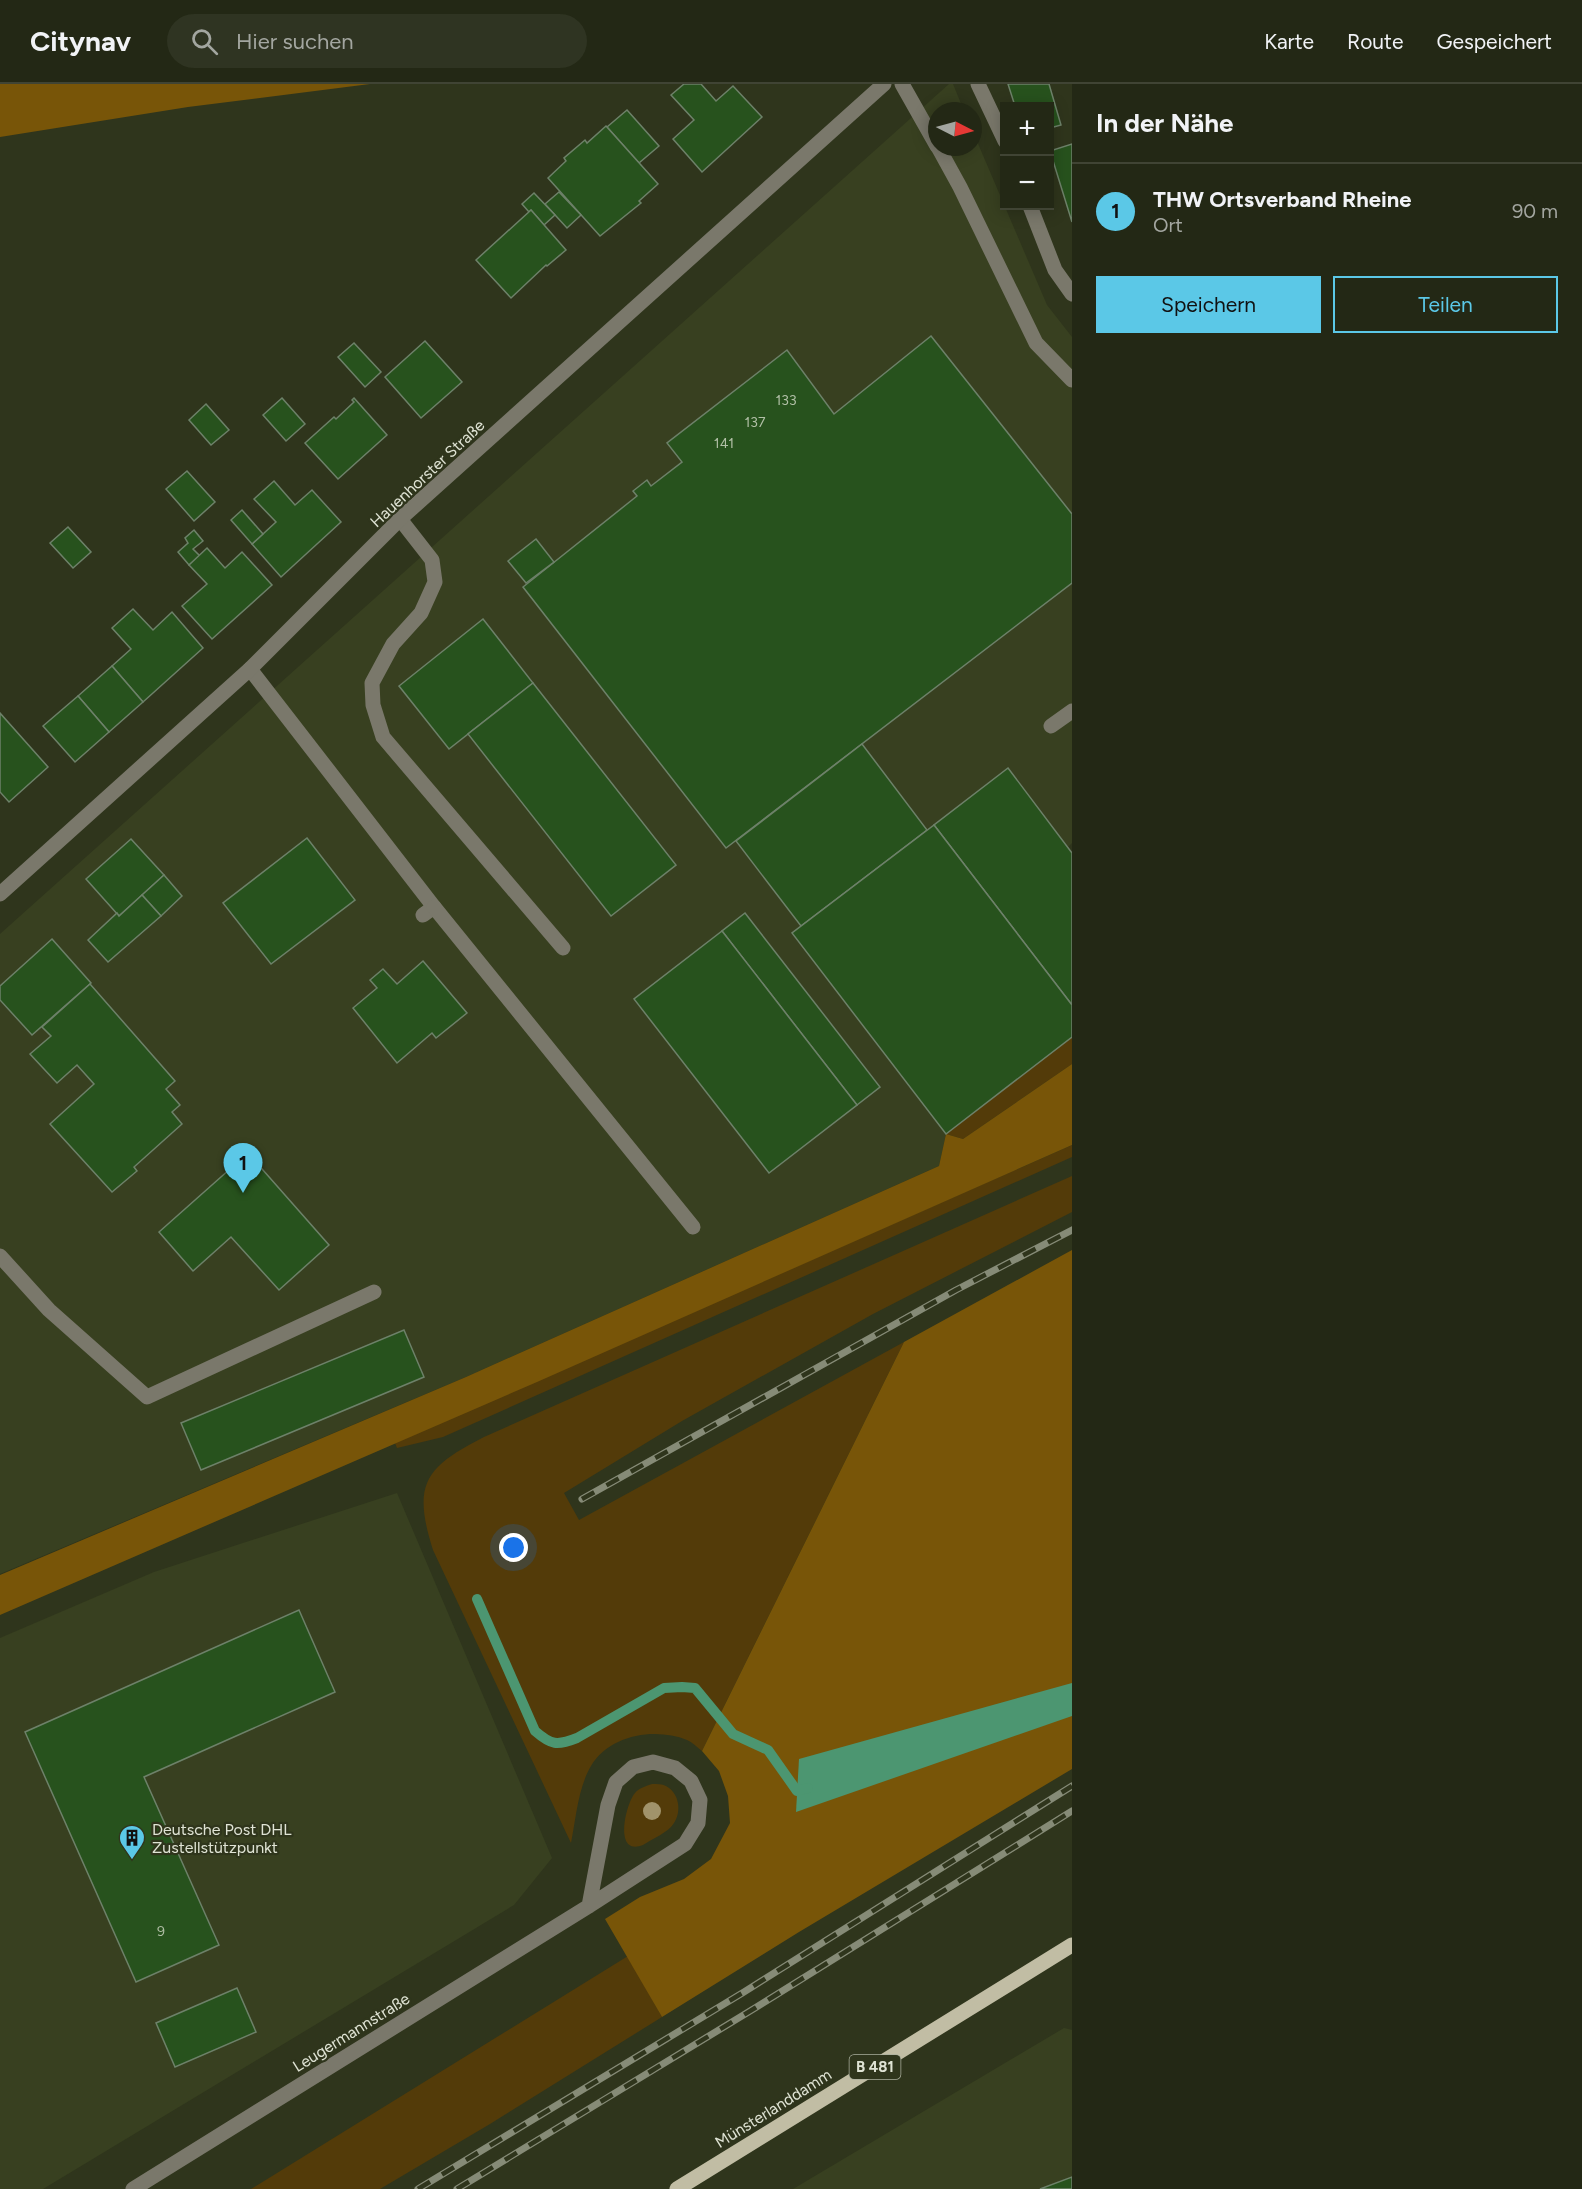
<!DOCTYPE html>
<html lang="de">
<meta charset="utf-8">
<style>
body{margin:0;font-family:Figtree,sans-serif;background:#2f3422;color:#f1f3f6}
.controls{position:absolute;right:18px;top:18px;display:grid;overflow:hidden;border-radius:0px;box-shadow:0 3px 15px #0003}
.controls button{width:54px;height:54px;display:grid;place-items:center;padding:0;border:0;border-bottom:2px solid #404434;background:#232815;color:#f1f3f6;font:30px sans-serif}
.compass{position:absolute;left:928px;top:18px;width:54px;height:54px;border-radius:50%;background:#232815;box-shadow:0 3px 15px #0003;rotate:96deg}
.you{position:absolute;left:514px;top:1464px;width:21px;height:21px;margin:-15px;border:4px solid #fff;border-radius:50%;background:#1a73e8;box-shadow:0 0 0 9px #1a73e833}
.badge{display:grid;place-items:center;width:39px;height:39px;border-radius:50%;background:#5bc8e7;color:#111;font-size:20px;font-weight:700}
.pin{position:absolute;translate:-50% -50px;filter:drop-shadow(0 2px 3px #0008)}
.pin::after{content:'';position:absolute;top:32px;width:21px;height:18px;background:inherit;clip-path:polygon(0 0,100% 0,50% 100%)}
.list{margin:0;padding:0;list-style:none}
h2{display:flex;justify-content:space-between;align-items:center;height:78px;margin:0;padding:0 24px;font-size:26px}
h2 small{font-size:20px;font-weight:400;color:#a3a6a0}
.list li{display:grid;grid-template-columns:39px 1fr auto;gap:18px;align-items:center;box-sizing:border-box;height:96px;padding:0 24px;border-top:2px solid #404434}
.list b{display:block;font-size:22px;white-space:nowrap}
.list p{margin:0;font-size:20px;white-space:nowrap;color:#a3a6a0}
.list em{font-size:20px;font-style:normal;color:#a3a6a0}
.actions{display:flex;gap:12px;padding:18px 24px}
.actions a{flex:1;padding:14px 0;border:2px solid #5bc8e7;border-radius:0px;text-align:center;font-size:21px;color:#5bc8e7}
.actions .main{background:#5bc8e7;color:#111}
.icon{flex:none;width:33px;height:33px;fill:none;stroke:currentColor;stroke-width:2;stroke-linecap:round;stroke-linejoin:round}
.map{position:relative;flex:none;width:1072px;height:2105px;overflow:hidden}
header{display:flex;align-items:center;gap:36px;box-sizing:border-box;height:84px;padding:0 30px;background:#232815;border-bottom:2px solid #404434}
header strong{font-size:28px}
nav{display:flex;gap:33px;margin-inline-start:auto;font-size:21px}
.search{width:420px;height:54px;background:#2f3422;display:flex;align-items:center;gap:15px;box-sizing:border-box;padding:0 21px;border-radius:33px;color:#a3a6a0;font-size:22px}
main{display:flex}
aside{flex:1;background:#232815}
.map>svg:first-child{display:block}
.built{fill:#384020}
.green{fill:#533b09}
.forest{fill:#785508}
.water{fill:#4c9671}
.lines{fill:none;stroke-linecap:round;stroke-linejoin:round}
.stream{stroke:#4c9671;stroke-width:10}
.building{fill:#27521d;stroke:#6d8169;stroke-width:1.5}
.minor{stroke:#7a786b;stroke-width:15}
.major{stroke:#c1bda4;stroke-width:15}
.rail-casing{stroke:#868b77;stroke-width:7}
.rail{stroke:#2f351c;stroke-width:4.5;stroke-dasharray:14;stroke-linecap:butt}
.tree{fill:#a1936b}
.labels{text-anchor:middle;stroke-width:4.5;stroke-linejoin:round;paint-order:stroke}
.number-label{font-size:14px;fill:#b1bfa6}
.shield{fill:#2f351c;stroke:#aaaf9d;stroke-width:1.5}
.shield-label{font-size:15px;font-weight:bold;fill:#dfe3d4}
.street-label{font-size:16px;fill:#dfe3d4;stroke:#2f351c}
.poi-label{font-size:16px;fill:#dfe3d4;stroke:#2f351c;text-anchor:start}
</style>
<header>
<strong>Citynav</strong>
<div class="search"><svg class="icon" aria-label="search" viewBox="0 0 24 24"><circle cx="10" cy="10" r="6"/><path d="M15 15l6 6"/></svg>Hier suchen</div>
<nav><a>Karte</a><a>Route</a><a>Gespeichert</a></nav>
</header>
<main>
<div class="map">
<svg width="1072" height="2105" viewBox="0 0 1072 2105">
<rect width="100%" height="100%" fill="#2f351c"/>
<g class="built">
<path d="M 949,0 L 953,0 L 964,27 L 937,27 L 937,63 L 973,63 L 973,48 L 1047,221 L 1072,253 L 1072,759 L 1068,763 L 1072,769 L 1072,953 L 946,1050 L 939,1082 L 466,1293 L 0,1490 L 0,850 Z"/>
<path d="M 397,1409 L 552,1774 L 514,1821 L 43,2105 L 0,2105 L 0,1554 L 154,1488 Z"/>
<path d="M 1064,1944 L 1072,1946 L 1072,2105 L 793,2105 Z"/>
</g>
<g class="green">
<path d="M 1072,953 L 1072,980 L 963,1055 L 946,1050 Z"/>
<path d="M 1072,1061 L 1072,1073 L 443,1353 L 397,1364 L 395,1359 Z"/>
<path d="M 1072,1092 L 1072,1128 L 873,1230 L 682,1337 L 564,1409 L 579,1436 L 904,1258 L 702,1667 C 697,1663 692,1658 687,1656 C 655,1643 609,1651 591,1682 C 578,1704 576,1734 571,1759 L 433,1466 C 412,1400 425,1383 484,1353 Z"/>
<path d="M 652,1700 C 657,1700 662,1700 666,1702 C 679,1709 682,1727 674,1739 C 669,1748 652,1755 643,1761 C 613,1773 626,1719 635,1709 C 639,1704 646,1702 652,1700 Z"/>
<path d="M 628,1872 L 662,1933 L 490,2040 L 380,2105 L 251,2105 Z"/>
</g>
<g class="forest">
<path d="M 0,0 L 370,0 L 188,23 L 0,53 Z"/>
<path d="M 1072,980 L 1072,1061 L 537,1298 L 0,1531 L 0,1491 L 466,1293 L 939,1082 L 946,1050 L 963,1055 Z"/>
<path d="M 1072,1166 L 1072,1685 L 799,1848 L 662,1933 L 605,1835 L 640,1813 L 684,1795 L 711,1775 L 730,1739 L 728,1712 L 719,1687 L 702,1667 L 904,1258 Z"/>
</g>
<path class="water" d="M 1072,1599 L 1072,1632 L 796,1728 L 799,1675 Z"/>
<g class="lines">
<path class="stream" d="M 477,1515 L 535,1647 C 551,1661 557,1662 577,1654 L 664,1604 L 682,1603 L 695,1604 L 733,1650 L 768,1666 L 797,1707 L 808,1704"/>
</g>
<g class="building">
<path d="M 684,0 L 701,0 L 716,17 L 733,2 L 762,33 L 702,88 L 673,55 L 694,36 L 671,11 Z"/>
<path d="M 1008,0 L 1049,0 L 1061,41 L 1050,44 L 1050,22 L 1015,22 Z"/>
<path d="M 627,26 L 659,62 L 639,79 L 607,43 Z"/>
<path d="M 606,42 L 658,100 L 639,117 L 641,119 L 600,152 L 548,94 L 566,77 L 564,74 L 585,56 L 587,59 Z"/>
<path d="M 1072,60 L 1072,138 L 1050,67 Z"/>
<path d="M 559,108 L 581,131 L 567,144 L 545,120 Z"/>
<path d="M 534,109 L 555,131 L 544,141 L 531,126 L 529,128 L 522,120 Z"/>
<path d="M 531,126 L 566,166 L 547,182 L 546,181 L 511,214 L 476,176 Z"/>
<path d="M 931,252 L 1072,430 L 1072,499 L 726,764 L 523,503 L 637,412 L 633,407 L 647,396 L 651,402 L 682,378 L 667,359 L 787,266 L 834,330 Z"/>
<path d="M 425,257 L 462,298 L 421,334 L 385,293 Z"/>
<path d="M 354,259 L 381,288 L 365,303 L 338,273 Z"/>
<path d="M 282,314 L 305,340 L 286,357 L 263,331 Z"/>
<path d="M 354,314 L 387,351 L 338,395 L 305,359 L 334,333 L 336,335 L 354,318 L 352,316 Z"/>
<path d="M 206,320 L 229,346 L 211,361 L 189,336 Z"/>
<path d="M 187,387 L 215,418 L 194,437 L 166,405 Z"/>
<path d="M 274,397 L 295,421 L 312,406 L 341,438 L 281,493 L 252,460 L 276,438 L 254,415 Z"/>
<path d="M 242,426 L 263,450 L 252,460 L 231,436 Z"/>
<path d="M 68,443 L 91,468 L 73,484 L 50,459 Z"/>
<path d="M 194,446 L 203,457 L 193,465 L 200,472 L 189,481 L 178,468 L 188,459 L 185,454 Z"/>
<path d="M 536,455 L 554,478 L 526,499 L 508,477 Z"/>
<path d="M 207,464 L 225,484 L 242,468 L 272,501 L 212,555 L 182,522 L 207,500 L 189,481 Z"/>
<path d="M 133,525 L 153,546 L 172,528 L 203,564 L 143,618 L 112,582 L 131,565 L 112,544 Z"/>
<path d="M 483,535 L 533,599 L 449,665 L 399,602 Z"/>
<path d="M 112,582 L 143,618 L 109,648 L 78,612 Z"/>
<path d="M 533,599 L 676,781 L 611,832 L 468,650 Z"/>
<path d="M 78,612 L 109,648 L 75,678 L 43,642 Z"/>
<path d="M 0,629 L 48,683 L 9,718 L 0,708 Z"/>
<path d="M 862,660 L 927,746 L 801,842 L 736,757 Z"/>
<path d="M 1008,684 L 1072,769 L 1072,921 L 934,741 Z"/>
<path d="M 934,741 L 1072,921 L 1072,953 L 946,1050 L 792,849 Z"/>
<path d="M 307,754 L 355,816 L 271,880 L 223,819 Z"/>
<path d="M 131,755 L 164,791 L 119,832 L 86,795 Z"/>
<path d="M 164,791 L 182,812 L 161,832 L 142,811 Z"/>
<path d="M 142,811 L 161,832 L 108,878 L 88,856 L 117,829 L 119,832 Z"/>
<path d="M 745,829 L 880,1003 L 857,1021 L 722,847 Z"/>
<path d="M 722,847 L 857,1021 L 769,1089 L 634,915 Z"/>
<path d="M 52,855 L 91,899 L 32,951 L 0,916 L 0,902 Z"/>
<path d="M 423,877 L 467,929 L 436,954 L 432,949 L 397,979 L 353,924 L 377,904 L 370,896 L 383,885 L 397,900 Z"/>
<path d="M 90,900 L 175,997 L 166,1005 L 180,1021 L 172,1028 L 182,1040 L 134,1083 L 137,1087 L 112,1108 L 50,1040 L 94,1000 L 77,981 L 57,999 L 30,970 L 51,952 L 42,943 Z"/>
<path d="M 248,1069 L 329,1161 L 279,1206 L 231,1153 L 193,1187 L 159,1148 Z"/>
<path d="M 404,1246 L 424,1293 L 201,1386 L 181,1339 Z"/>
<path d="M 299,1526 L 335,1608 L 144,1693 L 219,1861 L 136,1898 L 25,1648 Z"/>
<path d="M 237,1904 L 256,1948 L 175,1983 L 156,1939 Z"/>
<path d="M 1072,2093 L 1072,2105 L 1040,2105 Z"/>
</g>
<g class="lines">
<g class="minor">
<path d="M 902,0 L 937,62"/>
<path d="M 978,0 L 1005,57"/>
<path d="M 938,63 L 960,103 L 1036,259 L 1072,296"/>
<path d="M 1030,122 L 1055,186 L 1072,210"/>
<path d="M 400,435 L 432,476 L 435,498 L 421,529 L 393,560 L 372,599 L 373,621 L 383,653 L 563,864"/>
<path d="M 250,585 L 434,823 L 423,831"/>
<path d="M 1051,642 L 1072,627"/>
<path d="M 0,810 L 250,585 L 400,435 L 884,0"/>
<path d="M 434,823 L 693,1143"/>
<path d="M 0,1172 L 49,1226 L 147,1313 L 374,1208"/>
<path d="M 133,2105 L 589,1822 L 685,1760 L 698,1739 L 700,1716 L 691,1697 L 675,1684 L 653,1678 L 633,1683 L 616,1698 L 608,1721 L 589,1822"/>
</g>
<path class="major" d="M 677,2105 L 1072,1861"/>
<defs>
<g id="rail">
<path d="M 582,1415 L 956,1206 L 1072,1146"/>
<path d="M 418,2105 L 744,1908 L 1072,1702"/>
<path d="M 457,2105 L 755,1924 L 1072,1727"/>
</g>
</defs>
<use href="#rail" class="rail-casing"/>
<use href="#rail" class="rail"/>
</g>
<circle class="tree" cx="652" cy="1727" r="9"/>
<defs>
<symbol id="building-pin" viewBox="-11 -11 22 30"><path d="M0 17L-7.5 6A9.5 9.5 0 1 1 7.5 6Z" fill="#5bc8e7" stroke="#2f351c"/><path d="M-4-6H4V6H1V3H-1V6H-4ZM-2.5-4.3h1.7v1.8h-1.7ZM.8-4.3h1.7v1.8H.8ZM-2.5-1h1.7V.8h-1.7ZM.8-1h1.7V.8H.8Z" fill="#111"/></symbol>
</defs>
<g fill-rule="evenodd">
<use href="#building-pin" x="117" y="1739" width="30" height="40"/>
</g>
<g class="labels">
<g class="number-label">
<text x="786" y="321">133</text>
<text x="755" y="343">137</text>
<text x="724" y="364">141</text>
<text x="161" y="1852">9</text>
</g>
<rect class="shield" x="849.5" y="1971" width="51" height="24" rx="4.5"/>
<g class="shield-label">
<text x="875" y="1988">B 481</text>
</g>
<g class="street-label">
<text transform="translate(427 389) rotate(-43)" y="6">Hauenhorster Straße</text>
<text transform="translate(351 1948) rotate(-32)" y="6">Leugermannstraße</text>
<text transform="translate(773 2024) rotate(-32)" y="6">Münsterlanddamm</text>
</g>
<g class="poi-label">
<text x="152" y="1751">Deutsche Post DHL<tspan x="152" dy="18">Zustellstützpunkt</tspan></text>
</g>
</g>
</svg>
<div class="controls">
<button>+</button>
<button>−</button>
</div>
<svg class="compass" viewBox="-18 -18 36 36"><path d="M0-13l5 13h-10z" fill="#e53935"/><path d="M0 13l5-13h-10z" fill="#a3a6a0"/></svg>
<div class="you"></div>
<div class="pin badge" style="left:243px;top:1109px">1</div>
</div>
<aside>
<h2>In der Nähe<small></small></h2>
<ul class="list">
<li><span class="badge">1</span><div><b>THW Ortsverband Rheine</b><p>Ort</p></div><em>90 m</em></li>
</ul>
<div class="actions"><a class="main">Speichern</a><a>Teilen</a></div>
</aside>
</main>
